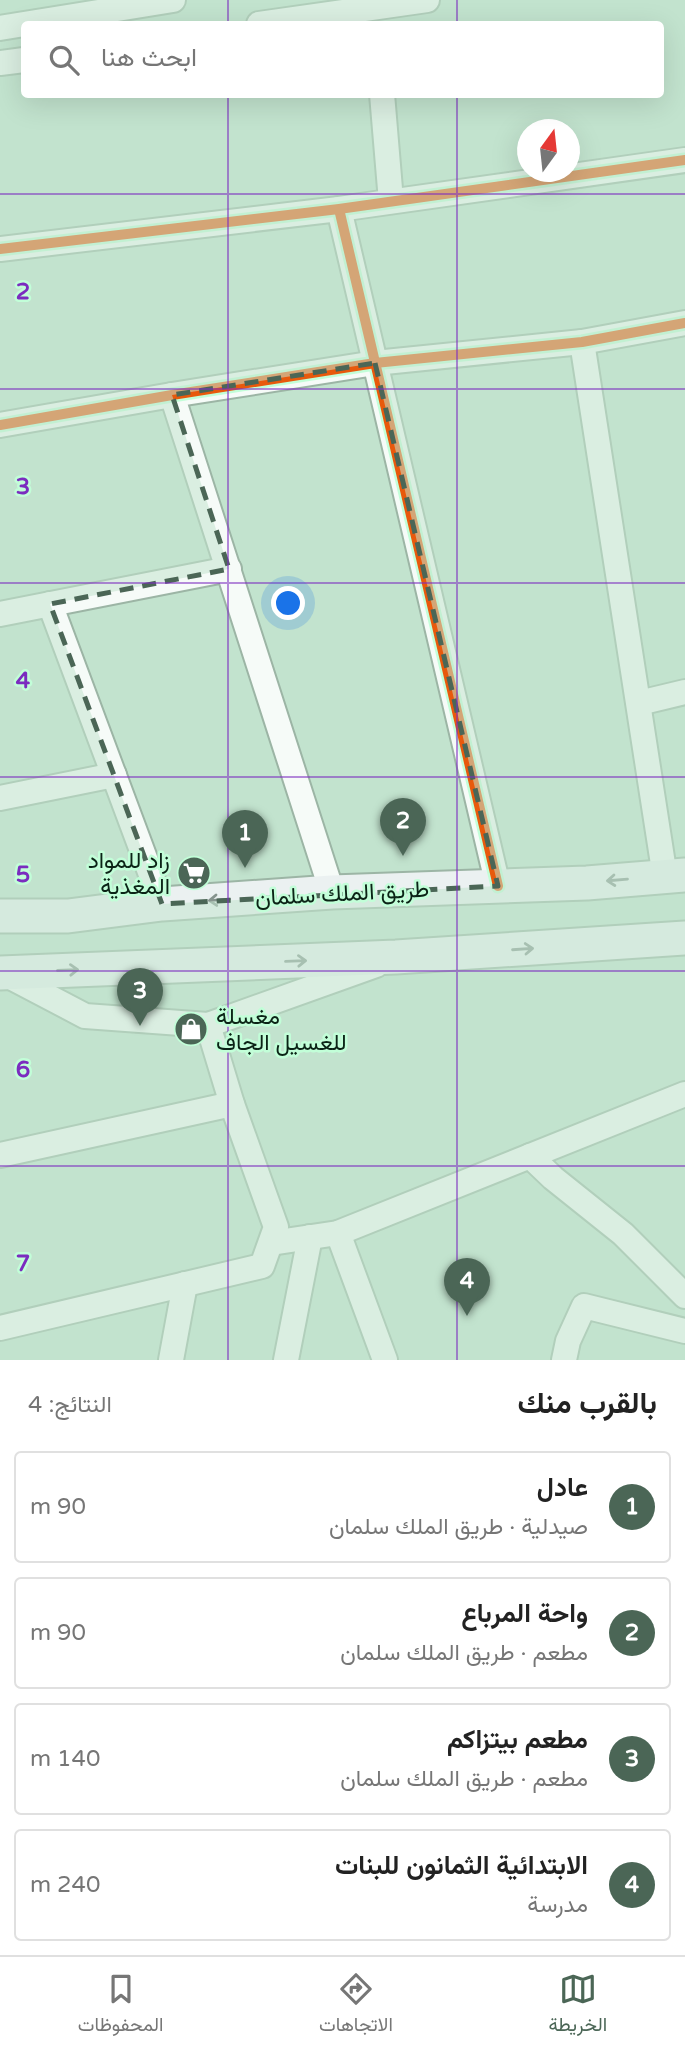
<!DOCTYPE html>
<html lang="ar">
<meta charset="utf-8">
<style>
body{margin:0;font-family:"Varela Round",Vazirmatn,sans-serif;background:#f2f2f2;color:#222;direction:rtl}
.compass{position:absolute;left:517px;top:119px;width:63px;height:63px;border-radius:50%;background:#fff;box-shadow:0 7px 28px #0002;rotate:15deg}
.you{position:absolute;left:289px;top:604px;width:24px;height:24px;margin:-18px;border:5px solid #fff;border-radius:50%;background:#1a73e8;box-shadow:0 0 0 10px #1a73e833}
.badge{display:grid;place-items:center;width:46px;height:46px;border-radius:50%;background:#4b6656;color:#fff;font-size:23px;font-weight:700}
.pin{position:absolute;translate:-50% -58px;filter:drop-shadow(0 2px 4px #0008)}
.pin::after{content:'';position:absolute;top:37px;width:24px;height:21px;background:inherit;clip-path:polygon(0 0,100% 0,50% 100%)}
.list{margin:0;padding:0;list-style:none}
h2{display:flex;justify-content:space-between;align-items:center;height:91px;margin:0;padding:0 28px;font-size:30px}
h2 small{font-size:23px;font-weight:400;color:#767676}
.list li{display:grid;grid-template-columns:46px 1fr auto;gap:21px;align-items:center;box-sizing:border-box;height:112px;margin:0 14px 14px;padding:0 14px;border:2px solid #e0e0e0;border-radius:7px}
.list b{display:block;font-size:26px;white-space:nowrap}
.list p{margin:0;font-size:23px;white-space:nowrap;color:#767676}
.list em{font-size:23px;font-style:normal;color:#767676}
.icon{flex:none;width:38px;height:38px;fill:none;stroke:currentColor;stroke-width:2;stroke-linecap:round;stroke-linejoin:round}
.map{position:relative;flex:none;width:685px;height:1360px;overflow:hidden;direction:ltr}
.search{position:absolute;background:#fff;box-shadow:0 7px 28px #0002;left:21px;right:21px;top:21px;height:77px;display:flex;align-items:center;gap:18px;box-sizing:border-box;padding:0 24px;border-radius:7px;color:#767676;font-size:26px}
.sheet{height:595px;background:#fff}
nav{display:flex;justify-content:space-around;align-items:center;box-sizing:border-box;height:98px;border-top:2px solid #e0e0e0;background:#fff;font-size:19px;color:#767676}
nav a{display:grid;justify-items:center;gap:4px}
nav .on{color:#4b6656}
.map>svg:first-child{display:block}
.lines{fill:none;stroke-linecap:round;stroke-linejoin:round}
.street-casing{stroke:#9cb5a5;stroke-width:28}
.secondary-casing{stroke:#9cb5a5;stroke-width:37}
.street{stroke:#f6fbf8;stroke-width:24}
.secondary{stroke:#ebf1f1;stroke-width:33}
.cycleway-casing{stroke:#c2fed8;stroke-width:15}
.cycleway{stroke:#e8590c;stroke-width:10}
.oneway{stroke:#86948e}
.marked{fill:none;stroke:#4b6656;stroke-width:5;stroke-dasharray:14 9;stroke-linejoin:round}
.grid{fill:none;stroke:#7b2cbf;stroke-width:2;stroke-opacity:0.55}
.labels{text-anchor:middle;stroke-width:5;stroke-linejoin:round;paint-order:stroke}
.poi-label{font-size:23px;fill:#0b2316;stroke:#c2fed8;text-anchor:end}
.street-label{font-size:23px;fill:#0b2316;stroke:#c2fed8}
.grid-label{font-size:23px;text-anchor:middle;font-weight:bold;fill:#7b2cbf;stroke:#c2fed8;stroke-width:5;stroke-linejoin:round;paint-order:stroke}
</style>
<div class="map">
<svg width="685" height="1360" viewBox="0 0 685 1360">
<rect width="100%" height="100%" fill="#c2e3ce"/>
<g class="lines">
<defs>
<g id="street">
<path d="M 259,24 L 427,0"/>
<path d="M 0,28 L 173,0"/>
<path d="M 0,63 L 24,60"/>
<path d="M 382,94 L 391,201"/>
<path d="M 339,209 L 498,886"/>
<path d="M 0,249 L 339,209 L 685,160"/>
<path d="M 582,342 L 665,877"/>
<path d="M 172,395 L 332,892"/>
<path d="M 0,425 L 172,395 L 375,363 L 582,342 L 685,323"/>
<path d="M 50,604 L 162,904"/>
<path d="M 0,614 L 229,569"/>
<path d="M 639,703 L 685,692"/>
<path d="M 0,798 L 114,775"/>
<path d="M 3,973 L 85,1016 L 208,1025 L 376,965"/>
<path d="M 0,1155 L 232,1104"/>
<path d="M 530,1156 L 553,1178 L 623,1234 L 685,1296"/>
<path d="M 338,1233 L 385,1360"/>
<path d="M 271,1243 L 338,1233 L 685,1094"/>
<path d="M 0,1328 L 262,1266 L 276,1227 L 232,1104 L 208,1025"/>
<path d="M 171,1360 L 185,1284"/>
<path d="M 286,1360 L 310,1237"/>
<path d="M 564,1360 L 568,1341 L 584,1306 L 685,1331"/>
</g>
<g id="secondary">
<path d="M 0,916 L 68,916 L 162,904 L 332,892 L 587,883 L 685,875"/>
<path d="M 0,973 L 396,957 L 685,938"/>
</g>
</defs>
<use href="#street" class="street-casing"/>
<use href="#secondary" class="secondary-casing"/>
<use href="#street" class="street"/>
<use href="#secondary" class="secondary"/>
<defs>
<g id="cycleway">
<path d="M 339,209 L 498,886"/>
<path d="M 0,249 L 339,209 L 685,160"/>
<path d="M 0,425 L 172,395 L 375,363 L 582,342 L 685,323"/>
</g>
</defs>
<use href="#cycleway" class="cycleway-casing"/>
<use href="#cycleway" class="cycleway"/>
</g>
<defs><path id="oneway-shaft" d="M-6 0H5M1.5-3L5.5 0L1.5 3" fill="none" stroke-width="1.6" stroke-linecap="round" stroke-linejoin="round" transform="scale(1.75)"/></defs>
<g class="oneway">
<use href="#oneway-shaft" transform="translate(617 880) rotate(175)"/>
<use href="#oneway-shaft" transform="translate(219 900) rotate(176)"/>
<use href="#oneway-shaft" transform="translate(523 949) rotate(-4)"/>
<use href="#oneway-shaft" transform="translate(296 961) rotate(-2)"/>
<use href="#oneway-shaft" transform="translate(68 970) rotate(-2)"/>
</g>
<path d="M0 0H685V1360H0ZM 375,363 L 498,886 L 162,904 L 50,604 L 229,569 L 172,395 Z" fill="#c2e3ce" fill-opacity=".55" fill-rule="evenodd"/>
<path class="marked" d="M 375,363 L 498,886 L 162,904 L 50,604 L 229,569 L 172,395 Z"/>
<path class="grid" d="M 228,0 L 228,24M 457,0 L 457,24M 228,94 L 228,1360M 457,94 L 457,1360M 0,194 L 685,194M 0,389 L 685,389M 0,583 L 685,583M 0,777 L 685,777M 0,971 L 685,971M 0,1166 L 685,1166"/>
<defs>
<symbol id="supermarket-disc" viewBox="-11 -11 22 22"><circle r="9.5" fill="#4b6656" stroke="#c2fed8"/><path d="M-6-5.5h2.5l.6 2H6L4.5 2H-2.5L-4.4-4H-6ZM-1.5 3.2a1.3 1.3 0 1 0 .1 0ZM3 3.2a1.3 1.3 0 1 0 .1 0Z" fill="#fff"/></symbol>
<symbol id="shop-disc" viewBox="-11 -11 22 22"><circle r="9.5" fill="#4b6656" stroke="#c2fed8"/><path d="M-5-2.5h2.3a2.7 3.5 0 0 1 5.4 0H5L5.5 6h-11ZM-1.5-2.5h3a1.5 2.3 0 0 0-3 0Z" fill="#fff"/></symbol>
</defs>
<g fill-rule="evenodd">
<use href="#supermarket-disc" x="175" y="854" width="38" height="38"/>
<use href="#shop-disc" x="172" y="1010" width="38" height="38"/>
</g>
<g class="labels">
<g class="poi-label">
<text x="170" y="868">زاد للمواد<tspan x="170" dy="26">المغذية</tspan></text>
<text x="216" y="1024" text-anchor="start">مغسلة<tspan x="216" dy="26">للغسيل الجاف</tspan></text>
</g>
<g class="street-label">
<text transform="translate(342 893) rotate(-3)" y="8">طريق الملك سلمان</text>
</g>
</g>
<g class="grid-label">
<text x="23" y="299">2</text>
<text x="23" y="494">3</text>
<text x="23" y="688">4</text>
<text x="23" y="882">5</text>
<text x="23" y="1077">6</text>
<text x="23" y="1271">7</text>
</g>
</svg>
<svg class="compass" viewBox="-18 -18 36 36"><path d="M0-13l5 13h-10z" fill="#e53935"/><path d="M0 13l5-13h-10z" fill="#767676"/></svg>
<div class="you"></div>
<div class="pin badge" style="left:245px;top:868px">1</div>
<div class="pin badge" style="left:403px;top:856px">2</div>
<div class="pin badge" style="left:140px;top:1026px">3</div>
<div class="pin badge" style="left:467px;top:1316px">4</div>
<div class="search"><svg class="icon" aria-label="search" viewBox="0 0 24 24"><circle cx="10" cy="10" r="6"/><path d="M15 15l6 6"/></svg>ابحث هنا</div>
</div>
<section class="sheet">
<h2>بالقرب منك<small>النتائج: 4</small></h2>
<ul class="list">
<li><span class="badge">1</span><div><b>عادل</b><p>صيدلية · طريق الملك سلمان</p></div><em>90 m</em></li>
<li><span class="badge">2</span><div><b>واحة المرباع</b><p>مطعم · طريق الملك سلمان</p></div><em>90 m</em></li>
<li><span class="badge">3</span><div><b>مطعم بيتزاكم</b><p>مطعم · طريق الملك سلمان</p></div><em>140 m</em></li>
<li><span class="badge">4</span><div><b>الابتدائية الثمانون للبنات</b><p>مدرسة</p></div><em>240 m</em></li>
</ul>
</section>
<nav>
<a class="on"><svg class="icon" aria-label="map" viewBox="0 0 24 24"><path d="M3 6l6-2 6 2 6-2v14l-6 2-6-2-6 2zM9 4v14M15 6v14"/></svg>الخريطة</a>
<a><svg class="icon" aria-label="directions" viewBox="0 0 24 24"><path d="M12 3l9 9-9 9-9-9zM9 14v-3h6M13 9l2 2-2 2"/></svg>الاتجاهات</a>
<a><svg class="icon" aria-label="saved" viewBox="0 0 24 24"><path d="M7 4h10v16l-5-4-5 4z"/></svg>المحفوظات</a>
</nav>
